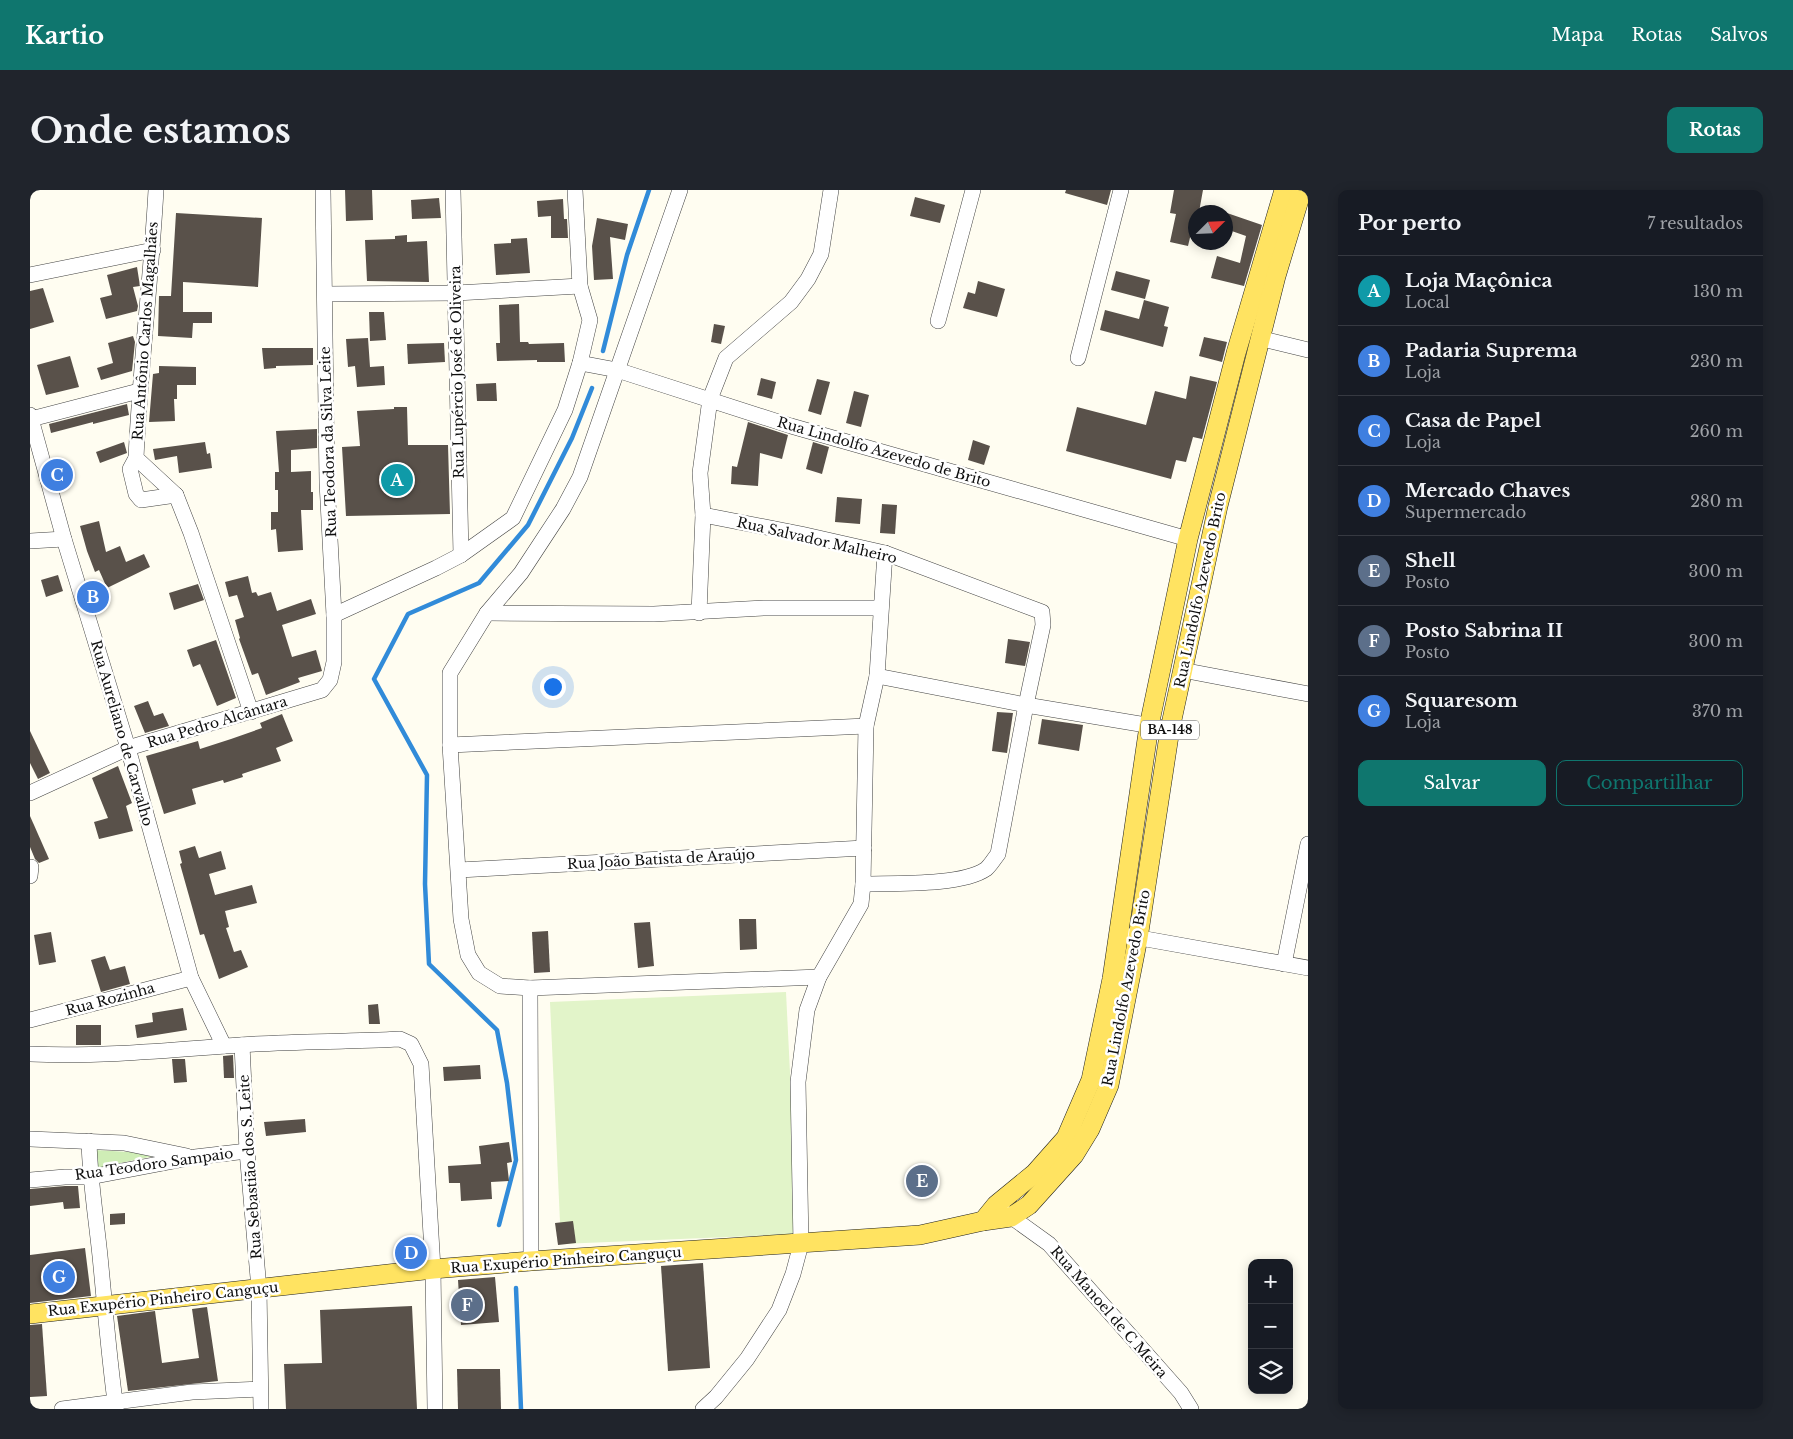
<!DOCTYPE html>
<html lang="pt">
<meta charset="utf-8">
<style>
body{margin:0;font-family:"Libre Baskerville",serif;background:#20242c;color:#f1f3f6}
.controls{position:absolute;right:15px;bottom:15px;display:grid;overflow:hidden;border-radius:10px;box-shadow:0 2px 12px #0003}
.controls button{width:45px;height:45px;display:grid;place-items:center;padding:0;border:0;border-bottom:1px solid #363941;background:#171b24;color:#f1f3f6;font:25px sans-serif}
.compass{position:absolute;left:1158px;top:15px;width:45px;height:45px;border-radius:50%;background:#171b24;box-shadow:0 2px 12px #0003;rotate:66deg}
.you{position:absolute;left:522px;top:496px;width:18px;height:18px;margin:-12px;border:4px solid #fff;border-radius:50%;background:#1a73e8;box-shadow:0 0 0 8px #1a73e833}
.badge{display:grid;place-items:center;width:32px;height:32px;border-radius:50%;background:#0f766e;color:#fff;font-size:16px;font-weight:700}
.pin{position:absolute;translate:-50% -50%;border:2px solid #fff;box-shadow:0 1px 5px #0006}
.list{margin:0;padding:0;list-style:none}
h2{display:flex;justify-content:space-between;align-items:center;height:65px;margin:0;padding:0 20px;font-size:21px}
h2 small{font-size:16px;font-weight:400;color:#9ea1a6}
.list li{display:grid;grid-template-columns:32px 1fr auto;gap:15px;align-items:center;box-sizing:border-box;height:70px;padding:0 20px;border-top:1px solid #363941}
.list b{display:block;font-size:19px;white-space:nowrap}
.list p{margin:0;font-size:16px;white-space:nowrap;color:#9ea1a6}
.list em{font-size:16px;font-style:normal;color:#9ea1a6}
.actions{display:flex;gap:10px;padding:15px 20px}
.actions a{flex:1;padding:11px 0;border:1px solid #0f766e;border-radius:10px;text-align:center;font-size:18px;color:#0f766e}
.actions .main{background:#0f766e;color:#fff}
.icon{flex:none;width:28px;height:28px;fill:none;stroke:currentColor;stroke-width:2;stroke-linecap:round;stroke-linejoin:round}
.map{position:relative;flex:none;width:1278px;height:1219px;overflow:hidden;border-radius:10px}
header{display:flex;align-items:center;gap:30px;box-sizing:border-box;height:70px;padding:0 25px;background:#0f766e;color:#fff}
header strong{font-size:24px}
nav{display:flex;gap:28px;margin-inline-start:auto;font-size:18px}
.intro{display:flex;align-items:center;justify-content:space-between;box-sizing:border-box;height:120px;padding:0 30px}
h1{margin:0;font-size:35px}
.button{padding:12px 22px;border-radius:10px;background:#0f766e;color:#fff;font-size:18px;font-weight:700}
main{display:flex;gap:30px;padding:0 30px}
aside{flex:1;background:#171b24;border-radius:10px;box-shadow:0 2px 12px #0003}
.map>svg:first-child{display:block}
.green{fill:#cfedb6}
.pitch{fill:#e2f4c9}
.lines{fill:none;stroke-linecap:round;stroke-linejoin:round}
.stream{stroke:#318bd9;stroke-width:4.5}
.building{fill:#59514a}
.minor-casing{stroke:#424242;stroke-width:16}
.major-casing{stroke:#202020;stroke-width:20}
.minor{stroke:#fff;stroke-width:15}
.major{stroke:#ffe361;stroke-width:19}
.labels{text-anchor:middle;stroke-width:5;stroke-linejoin:round;paint-order:stroke}
.shield{fill:#fff;stroke:#575757;stroke-width:1}
.shield-label{font-size:12px;font-weight:bold;fill:#0f0f0f}
.street-label{font-size:14px;fill:#0f0f0f;stroke:#fff}
</style>
<header>
<strong>Kartio</strong>
<nav><a>Mapa</a><a>Rotas</a><a>Salvos</a></nav>
</header>
<div class="intro"><h1>Onde estamos</h1><a class="button">Rotas</a></div>
<main>
<div class="map">
<svg width="1278" height="1219" viewBox="0 0 1278 1219">
<rect width="100%" height="100%" fill="#fffdf1"/>
<path class="green" d="M 65,960 L 133,964 L 67,978 Z"/>
<path class="pitch" d="M 756,802 L 768,1044 L 531,1054 L 520,812 Z"/>
<g class="lines">
<g class="stream">
<path d="M 573,161 L 597,65 L 619,0"/>
<path d="M 469,1035 L 486,970 L 477,893 L 467,840 L 399,774 L 395,694 L 397,585 L 344,489 L 378,424 L 449,393 L 498,335 L 542,248 L 562,198"/>
<path d="M 486,1098 L 491,1219"/>
</g>
</g>
<g class="building">
<path d="M 315,0 L 342,0 L 343,30 L 316,31 Z"/>
<path d="M 1036,0 L 1081,0 L 1077,15 L 1035,3 Z"/>
<path d="M 1144,0 L 1173,0 L 1169,22 L 1166,22 L 1158,56 L 1140,52 L 1146,24 L 1140,23 Z"/>
<path d="M 885,7 L 915,15 L 910,33 L 880,26 Z"/>
<path d="M 409,8 L 411,28 L 382,29 L 381,10 Z"/>
<path d="M 533,9 L 534,29 L 537,29 L 538,48 L 521,48 L 521,26 L 508,27 L 507,11 Z"/>
<path d="M 146,23 L 232,28 L 228,97 L 153,92 L 153,122 L 182,122 L 182,133 L 163,133 L 162,148 L 128,146 L 129,106 L 141,106 Z"/>
<path d="M 1197,23 L 1232,35 L 1214,96 L 1181,88 L 1187,66 L 1210,73 L 1216,46 L 1196,39 Z"/>
<path d="M 567,28 L 598,34 L 595,50 L 580,47 L 583,89 L 564,90 L 562,56 Z"/>
<path d="M 377,45 L 377,52 L 397,51 L 399,92 L 337,91 L 335,50 L 365,49 L 365,46 Z"/>
<path d="M 497,48 L 500,83 L 466,85 L 464,54 L 481,53 L 481,49 Z"/>
<path d="M 107,77 L 110,96 L 103,97 L 108,116 L 107,121 L 76,129 L 70,108 L 82,105 L 77,85 Z"/>
<path d="M 1086,81 L 1120,90 L 1115,109 L 1081,100 Z"/>
<path d="M 948,91 L 975,99 L 967,127 L 933,118 L 938,102 L 945,104 Z"/>
<path d="M 13,98 L 24,132 L 0,139 L 0,101 Z"/>
<path d="M 1114,110 L 1139,117 L 1134,136 L 1138,137 L 1133,157 L 1070,140 L 1075,120 L 1109,129 Z"/>
<path d="M 489,114 L 490,152 L 498,152 L 499,154 L 534,153 L 535,172 L 507,172 L 507,170 L 467,171 L 466,153 L 470,153 L 469,115 Z"/>
<path d="M 339,122 L 354,122 L 356,150 L 340,151 Z"/>
<path d="M 684,134 L 695,136 L 691,154 L 681,152 Z"/>
<path d="M 103,146 L 105,152 L 102,181 L 71,190 L 67,178 L 83,173 L 78,153 Z"/>
<path d="M 1174,147 L 1197,152 L 1192,172 L 1169,166 Z"/>
<path d="M 338,148 L 340,177 L 354,176 L 355,195 L 327,197 L 325,176 L 318,177 L 316,149 Z"/>
<path d="M 414,153 L 415,172 L 378,174 L 377,154 Z"/>
<path d="M 232,158 L 283,158 L 283,175 L 246,176 L 246,178 L 234,179 Z"/>
<path d="M 40,166 L 49,197 L 16,205 L 7,175 Z"/>
<path d="M 129,176 L 166,177 L 166,195 L 147,195 L 147,209 L 144,209 L 145,231 L 119,232 L 123,184 L 129,183 Z"/>
<path d="M 1160,186 L 1187,192 L 1172,249 L 1163,247 L 1156,272 L 1146,270 L 1141,289 L 1036,261 L 1047,217 L 1116,235 L 1125,201 L 1156,209 Z"/>
<path d="M 731,188 L 746,192 L 742,209 L 727,205 Z"/>
<path d="M 787,189 L 800,192 L 791,225 L 778,221 Z"/>
<path d="M 466,193 L 467,211 L 447,211 L 446,194 Z"/>
<path d="M 824,201 L 839,205 L 831,237 L 816,233 Z"/>
<path d="M 97,214 L 99,225 L 63,234 L 63,232 L 21,243 L 19,234 Z"/>
<path d="M 364,217 L 377,217 L 378,255 L 418,255 L 420,324 L 316,326 L 312,257 L 330,256 L 327,221 L 364,219 Z"/>
<path d="M 718,232 L 758,245 L 752,269 L 730,263 L 728,296 L 701,294 L 702,276 L 707,277 Z"/>
<path d="M 287,239 L 287,258 L 261,260 L 261,282 L 281,281 L 281,302 L 283,302 L 283,320 L 271,320 L 273,360 L 248,362 L 246,339 L 241,340 L 241,322 L 248,322 L 248,300 L 245,300 L 245,282 L 249,282 L 246,241 Z"/>
<path d="M 943,250 L 960,256 L 954,275 L 938,270 Z"/>
<path d="M 94,252 L 97,263 L 70,273 L 66,262 Z"/>
<path d="M 175,252 L 177,264 L 180,263 L 182,278 L 149,283 L 147,266 L 125,270 L 123,259 Z"/>
<path d="M 783,252 L 799,257 L 792,284 L 776,279 Z"/>
<path d="M 807,307 L 832,309 L 830,334 L 805,332 Z"/>
<path d="M 852,314 L 867,315 L 865,344 L 850,343 Z"/>
<path d="M 69,331 L 76,362 L 90,356 L 96,372 L 114,364 L 120,377 L 77,398 L 69,380 L 65,382 L 57,361 L 50,336 Z"/>
<path d="M 28,385 L 33,401 L 16,407 L 11,390 Z"/>
<path d="M 218,386 L 222,403 L 226,402 L 228,406 L 241,402 L 247,421 L 281,409 L 286,424 L 252,435 L 262,467 L 286,460 L 292,481 L 268,488 L 270,492 L 236,505 L 228,483 L 222,485 L 209,449 L 210,448 L 205,430 L 214,427 L 207,405 L 199,407 L 195,392 Z"/>
<path d="M 168,394 L 174,410 L 144,420 L 139,403 Z"/>
<path d="M 978,449 L 1000,452 L 995,476 L 975,473 Z"/>
<path d="M 186,450 L 206,508 L 187,516 L 170,474 L 163,477 L 157,460 Z"/>
<path d="M 118,511 L 124,526 L 133,523 L 139,536 L 115,543 L 104,516 Z"/>
<path d="M 967,522 L 983,523 L 977,563 L 962,561 Z"/>
<path d="M 252,524 L 263,551 L 246,558 L 251,571 L 212,584 L 213,587 L 194,593 L 193,590 L 162,599 L 166,614 L 134,624 L 116,566 L 168,551 L 170,559 L 201,549 L 232,538 L 230,533 Z"/>
<path d="M 1012,529 L 1053,535 L 1049,561 L 1008,554 Z"/>
<path d="M 0,541 L 20,583 L 8,589 L 0,573 Z"/>
<path d="M 88,576 L 102,613 L 96,616 L 103,641 L 69,649 L 64,632 L 78,628 L 62,588 Z"/>
<path d="M 0,626 L 19,669 L 9,673 L 5,669 L 0,657 Z"/>
<path d="M 165,656 L 169,668 L 191,661 L 196,679 L 179,684 L 185,705 L 222,695 L 227,713 L 195,721 L 199,737 L 196,738 L 204,762 L 211,760 L 218,777 L 189,789 L 174,744 L 170,745 L 150,674 L 152,673 L 149,661 Z"/>
<path d="M 709,729 L 726,729 L 727,759 L 710,760 Z"/>
<path d="M 620,732 L 624,776 L 608,778 L 604,733 Z"/>
<path d="M 518,741 L 520,782 L 504,783 L 502,742 Z"/>
<path d="M 21,742 L 26,772 L 9,775 L 4,745 Z"/>
<path d="M 75,766 L 80,780 L 95,776 L 100,794 L 71,802 L 61,770 Z"/>
<path d="M 348,814 L 350,834 L 339,834 L 338,815 Z"/>
<path d="M 153,818 L 157,840 L 107,848 L 105,835 L 123,832 L 122,823 Z"/>
<rect x="46" y="835" width="25" height="20"/>
<path d="M 203,865 L 204,888 L 194,888 L 193,866 Z"/>
<path d="M 142,869 L 155,869 L 157,892 L 144,893 Z"/>
<path d="M 450,875 L 451,889 L 414,891 L 413,877 Z"/>
<path d="M 275,929 L 276,942 L 236,946 L 234,932 Z"/>
<path d="M 479,952 L 482,972 L 477,973 L 479,991 L 461,992 L 462,1009 L 431,1011 L 430,993 L 419,993 L 418,976 L 451,974 L 449,956 Z"/>
<path d="M 35,996 L 48,996 L 50,1018 L 34,1019 L 33,1012 L 0,1016 L 0,999 Z"/>
<path d="M 95,1023 L 95,1034 L 80,1035 L 80,1024 Z"/>
<path d="M 543,1031 L 546,1053 L 528,1055 L 525,1033 Z"/>
<path d="M 55,1058 L 61,1106 L 0,1113 L 0,1065 Z"/>
<path d="M 673,1073 L 680,1178 L 638,1181 L 631,1076 Z"/>
<path d="M 465,1087 L 469,1132 L 431,1135 L 428,1090 Z"/>
<path d="M 382,1116 L 387,1219 L 256,1219 L 254,1174 L 292,1173 L 290,1120 Z"/>
<path d="M 177,1117 L 188,1191 L 98,1201 L 87,1126 L 125,1121 L 132,1173 L 169,1168 L 162,1119 Z"/>
<path d="M 12,1134 L 17,1206 L 0,1207 L 0,1135 Z"/>
<path d="M 427,1179 L 470,1179 L 471,1219 L 428,1219 Z"/>
</g>
<g class="lines">
<defs>
<g id="minor">
<path d="M 126,0 C 121,90 110,179 106,268 L 146,305 L 161,343 L 221,522"/>
<path d="M 423,0 L 431,365"/>
<path d="M 650,0 L 550,287 L 533,319 L 491,383 L 457,423 L 420,483 L 420,555 L 431,729 L 438,765 L 449,783 L 470,796 L 500,798 L 789,787"/>
<path d="M 0,85 L 123,60"/>
<path d="M 295,104 L 426,103 L 550,96"/>
<path d="M 908,131 L 943,0"/>
<path d="M 1229,148 L 1278,160"/>
<path d="M 1048,168 L 1091,0"/>
<path d="M 550,173 L 587,180 L 761,236 L 1158,349"/>
<path d="M 0,225 L 34,349 L 98,558 L 161,788 L 194,856"/>
<path d="M 1,229 L 109,201"/>
<path d="M 106,268 L 100,279 L 106,304 L 111,310 L 146,305"/>
<path d="M 673,325 L 771,344 L 855,363 L 1012,422 L 1013,435 L 996,515 L 968,664 C 964,669 960,676 956,679 C 932,696 863,693 833,694"/>
<path d="M 0,351 L 34,349"/>
<path d="M 457,423 L 624,424 L 734,418 L 851,418"/>
<path d="M 669,423 L 673,325 L 670,283 L 680,209 L 696,168 L 761,112 L 778,89 L 791,64 L 801,0"/>
<path d="M 304,425 L 406,378 L 431,365 L 483,328 L 535,220 L 550,173 L 560,130 L 550,96 L 545,0"/>
<path d="M 1152,480 L 1278,504"/>
<path d="M 847,486 L 996,515 L 1140,539"/>
<path d="M 420,555 L 836,536"/>
<path d="M 0,603 L 98,558 L 292,500 L 300,490 L 304,472 L 304,425 L 297,292 L 293,0"/>
<path d="M 429,680 L 834,658"/>
<path d="M 0,686 L 1,677"/>
<path d="M 1088,744 L 1278,778"/>
<path d="M 1254,774 L 1278,654"/>
<path d="M 500,798 L 501,1071"/>
<path d="M 0,830 L 161,788"/>
<path d="M 212,855 L 217,961 L 229,1099 L 231,1219"/>
<path d="M 0,864 C 70,867 140,860 210,855 C 263,851 317,852 370,849 L 381,854 L 391,874 L 403,1079 L 405,1219"/>
<path d="M 0,949 L 94,953 L 157,966"/>
<path d="M 59,951 C 60,991 66,1027 70,1066 C 75,1117 79,1168 86,1219"/>
<path d="M 0,990 L 35,987 L 60,987 L 165,967 L 217,961"/>
<path d="M 973,1021 L 1019,1054 L 1151,1203 L 1161,1219"/>
<path d="M 32,1219 L 162,1202 L 230,1199"/>
<path d="M 673,1219 L 686,1207 L 717,1169 L 749,1120 L 763,1084 L 771,1054 L 768,892 L 777,820 L 789,787 L 831,714 L 833,694 L 836,536 L 847,486 L 855,363"/>
</g>
<g id="major">
<path d="M 953,1031 L 966,1015 L 1005,983 L 1036,948 L 1061,890 L 1082,789 L 1119,536 L 1158,349 L 1206,163 L 1254,0"/>
<path d="M 0,1124 L 403,1079 L 501,1071 L 890,1045 L 953,1031 L 981,1027 L 999,1015 L 1044,965 L 1060,939 L 1079,895 L 1108,748 L 1140,539 L 1188,316 L 1246,86 L 1272,0"/>
</g>
</defs>
<use href="#minor" class="minor-casing"/>
<use href="#major" class="major-casing"/>
<use href="#minor" class="minor"/>
<use href="#major" class="major"/>
</g>
<g class="labels">
<rect class="shield" x="1111" y="530.5" width="58" height="19" rx="4"/>
<g class="shield-label">
<text x="1140" y="544">BA-148</text>
</g>
<g class="street-label">
<text transform="translate(115 141) rotate(-86)" y="5">Rua Antônio Carlos Magalhães</text>
<text transform="translate(427 182) rotate(-91)" y="5">Rua Lupércio José de Oliveira</text>
<text transform="translate(298 252) rotate(-92)" y="5">Rua Teodora da Silva Leite</text>
<text transform="translate(854 262) rotate(16)" y="5">Rua Lindolfo Azevedo de Brito</text>
<text transform="translate(787 350) rotate(13)" y="5">Rua Salvador Malheiro</text>
<text transform="translate(1170 400) rotate(-78)" y="5">Rua Lindolfo Azevedo Brito</text>
<text transform="translate(187 532) rotate(-17)" y="5">Rua Pedro Alcântara</text>
<text transform="translate(92 543) rotate(74)" y="5">Rua Aureliano de Carvalho</text>
<text transform="translate(631 669) rotate(-3)" y="5">Rua João Batista de Araújo</text>
<text transform="translate(1096 798) rotate(-79)" y="5">Rua Lindolfo Azevedo Brito</text>
<text transform="translate(80 809) rotate(-15)" y="5">Rua Rozinha</text>
<text transform="translate(124 974) rotate(-8)" y="5">Rua Teodoro Sampaio</text>
<text transform="translate(220 977) rotate(-94)" y="5">Rua Sebastião dos S. Leite</text>
<text transform="translate(536 1070) rotate(-4)" y="5">Rua Exupério Pinheiro Canguçu</text>
<text transform="translate(133 1109) rotate(-6)" y="5">Rua Exupério Pinheiro Canguçu</text>
<text transform="translate(1079 1122) rotate(49)" y="5">Rua Manoel de C Meira</text>
</g>
</g>
</svg>
<div class="controls">
<button>+</button>
<button>−</button>
<button><svg class="icon" aria-label="layers" viewBox="0 0 24 24"><path d="M12 4l9 5-9 5-9-5zM3 14l9 5 9-5"/></svg></button>
</div>
<svg class="compass" viewBox="-18 -18 36 36"><path d="M0-13l5 13h-10z" fill="#e53935"/><path d="M0 13l5-13h-10z" fill="#9ea1a6"/></svg>
<div class="you"></div>
<div class="pin badge" style="left:367px;top:290px;background:#0f9aa8">A</div>
<div class="pin badge" style="left:63px;top:407px;background:#3f7fe0">B</div>
<div class="pin badge" style="left:27px;top:285px;background:#3f7fe0">C</div>
<div class="pin badge" style="left:381px;top:1063px;background:#3f7fe0">D</div>
<div class="pin badge" style="left:892px;top:991px;background:#5c6f8a">E</div>
<div class="pin badge" style="left:437px;top:1115px;background:#5c6f8a">F</div>
<div class="pin badge" style="left:29px;top:1087px;background:#3f7fe0">G</div>
</div>
<aside>
<h2>Por perto<small>7 resultados</small></h2>
<ul class="list">
<li><span class="badge" style="background:#0f9aa8">A</span><div><b>Loja Maçônica</b><p>Local</p></div><em>130 m</em></li>
<li><span class="badge" style="background:#3f7fe0">B</span><div><b>Padaria Suprema</b><p>Loja</p></div><em>230 m</em></li>
<li><span class="badge" style="background:#3f7fe0">C</span><div><b>Casa de Papel</b><p>Loja</p></div><em>260 m</em></li>
<li><span class="badge" style="background:#3f7fe0">D</span><div><b>Mercado Chaves</b><p>Supermercado</p></div><em>280 m</em></li>
<li><span class="badge" style="background:#5c6f8a">E</span><div><b>Shell</b><p>Posto</p></div><em>300 m</em></li>
<li><span class="badge" style="background:#5c6f8a">F</span><div><b>Posto Sabrina II</b><p>Posto</p></div><em>300 m</em></li>
<li><span class="badge" style="background:#3f7fe0">G</span><div><b>Squaresom</b><p>Loja</p></div><em>370 m</em></li>
</ul>
<div class="actions"><a class="main">Salvar</a><a>Compartilhar</a></div>
</aside>
</main>
